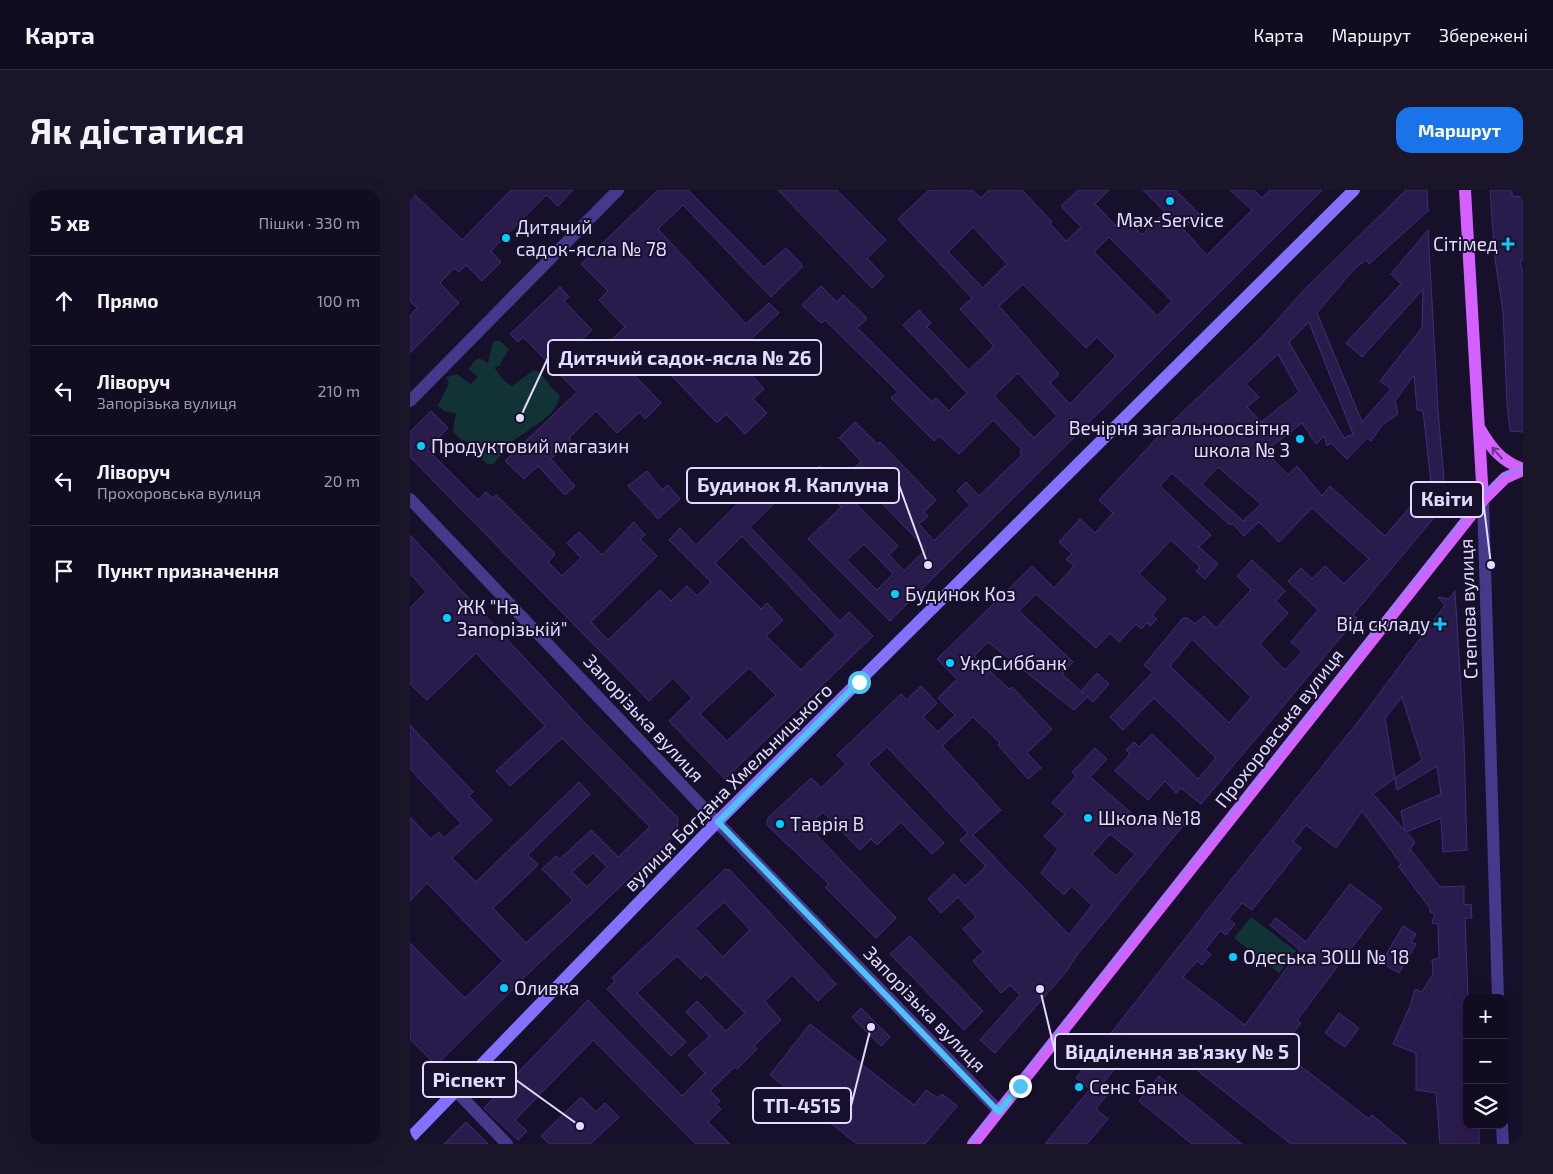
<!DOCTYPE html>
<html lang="uk">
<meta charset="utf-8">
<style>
body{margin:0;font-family:"Exo 2",sans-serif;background:#1a1529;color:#f1f3f6}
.controls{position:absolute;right:15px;bottom:15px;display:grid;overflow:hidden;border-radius:10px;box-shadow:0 5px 20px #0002}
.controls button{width:45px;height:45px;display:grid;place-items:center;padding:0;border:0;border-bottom:1px solid #302c3e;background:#110c20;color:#f1f3f6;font:25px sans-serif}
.stop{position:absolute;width:15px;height:15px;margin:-11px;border:4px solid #4fc3f7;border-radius:50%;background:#fff}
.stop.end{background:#4fc3f7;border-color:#fff;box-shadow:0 1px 5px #0008}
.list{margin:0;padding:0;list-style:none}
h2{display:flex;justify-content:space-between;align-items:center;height:65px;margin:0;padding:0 20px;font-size:21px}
h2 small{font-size:16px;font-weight:400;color:#9c9ba5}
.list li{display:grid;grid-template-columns:32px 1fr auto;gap:15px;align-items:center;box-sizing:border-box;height:90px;padding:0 20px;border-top:1px solid #302c3e}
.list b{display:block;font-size:19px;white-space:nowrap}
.list p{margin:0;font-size:16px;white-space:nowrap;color:#9c9ba5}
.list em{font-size:16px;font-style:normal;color:#9c9ba5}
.icon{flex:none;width:28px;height:28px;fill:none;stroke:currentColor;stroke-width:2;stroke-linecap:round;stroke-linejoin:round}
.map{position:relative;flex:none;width:1113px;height:954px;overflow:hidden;border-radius:15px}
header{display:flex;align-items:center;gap:30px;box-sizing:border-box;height:70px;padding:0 25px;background:#110c20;border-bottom:1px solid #302c3e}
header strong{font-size:24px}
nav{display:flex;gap:28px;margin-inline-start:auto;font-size:18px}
.intro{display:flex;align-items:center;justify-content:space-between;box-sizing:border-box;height:120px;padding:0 30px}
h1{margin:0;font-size:35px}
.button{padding:12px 22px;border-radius:15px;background:#1a73e8;color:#fff;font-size:18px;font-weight:700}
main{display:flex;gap:30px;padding:0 30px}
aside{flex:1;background:#110c20;border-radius:15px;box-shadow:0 5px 20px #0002}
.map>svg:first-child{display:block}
.green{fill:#123335}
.building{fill:#2a1b4d;stroke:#432c7a;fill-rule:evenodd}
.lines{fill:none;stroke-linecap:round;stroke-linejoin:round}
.minor{stroke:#45398c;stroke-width:12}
.secondary{stroke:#8371ff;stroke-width:12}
.primary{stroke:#d461ff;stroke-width:12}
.tram{stroke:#06cdff;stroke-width:1}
.oneway{stroke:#6c348a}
.route{stroke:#4fc3f7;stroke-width:6}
.poi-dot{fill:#06cdff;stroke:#17102b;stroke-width:2}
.labels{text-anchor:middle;stroke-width:4;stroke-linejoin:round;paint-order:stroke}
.poi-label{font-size:19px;fill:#e2daff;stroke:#17102b;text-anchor:start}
.street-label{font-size:19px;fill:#e2daff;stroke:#17102b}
.leader{fill:none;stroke:#e2daff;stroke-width:2}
.callout-dot{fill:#e2daff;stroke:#17102b;stroke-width:2}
.callout{fill:#17102b;stroke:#e2daff;stroke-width:2}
.callout-label{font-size:20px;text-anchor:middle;font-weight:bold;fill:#e2daff}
</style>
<header>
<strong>Карта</strong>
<nav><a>Карта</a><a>Маршрут</a><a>Збережені</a></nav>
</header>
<div class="intro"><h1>Як дістатися</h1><a class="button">Маршрут</a></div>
<main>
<aside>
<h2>5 хв<small>Пішки · 330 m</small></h2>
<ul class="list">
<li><svg class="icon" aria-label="ahead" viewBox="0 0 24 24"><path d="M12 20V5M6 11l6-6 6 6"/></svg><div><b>Прямо</b></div><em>100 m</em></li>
<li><svg class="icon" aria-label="left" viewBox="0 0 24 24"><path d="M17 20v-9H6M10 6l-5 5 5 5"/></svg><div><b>Ліворуч</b><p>Запорізька вулиця</p></div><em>210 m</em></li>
<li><svg class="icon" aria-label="left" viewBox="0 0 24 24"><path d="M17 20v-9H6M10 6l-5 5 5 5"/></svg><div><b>Ліворуч</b><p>Прохоровська вулиця</p></div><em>20 m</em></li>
<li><svg class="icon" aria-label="arrive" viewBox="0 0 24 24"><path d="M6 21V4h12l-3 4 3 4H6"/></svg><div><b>Пункт призначення</b></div></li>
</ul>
</aside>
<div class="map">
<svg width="1113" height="954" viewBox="0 0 1113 954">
<rect width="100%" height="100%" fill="#17102b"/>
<g class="green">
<path d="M 83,151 L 90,151 L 99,159 L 89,176 L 84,177 L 93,190 L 102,196 L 124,180 C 136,184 138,198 150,205 C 146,229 115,239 99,255 C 93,261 89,267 84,274 L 77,274 L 63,259 L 60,253 L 50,249 L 43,241 L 46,223 L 34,221 L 28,216 L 39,193 L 36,187 L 47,184 L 61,194 L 68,187 L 59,179 L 64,171 L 69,168 L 78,173 Z"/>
<path d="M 841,727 L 886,761 L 869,783 L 824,748 Z"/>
</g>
<g class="building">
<path d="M 0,0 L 52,50 L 101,0 L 163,0 L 148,16 L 136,5 L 81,61 L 91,72 L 72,91 L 56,75 L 49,82 L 44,78 L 30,93 L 49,113 L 0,163 L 0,126 L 7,118 L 0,111 Z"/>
<path d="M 248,0 L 278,0 L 354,77 L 376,58 L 393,76 L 361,107 L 273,15 L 248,39 L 336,134 L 359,113 L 369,123 L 324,165 L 354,199 L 343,209 L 357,223 L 335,244 L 316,224 L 307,233 L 231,154 L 212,172 L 251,213 L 235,229 L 230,222 L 207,243 L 186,221 L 159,248 L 161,250 L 141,269 L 165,296 L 155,305 L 128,276 L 114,289 L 95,271 L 167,202 L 113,147 L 108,152 L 100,144 L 150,97 L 159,107 L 154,111 L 182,140 L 155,165 L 169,180 L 215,137 L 189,110 L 198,101 L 171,74 Z"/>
<path d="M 368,0 L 427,0 L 476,50 L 457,68 L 474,86 L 462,98 Z"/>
<path d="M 519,0 L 562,0 L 571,8 L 579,0 L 612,0 L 642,32 L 640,34 L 656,51 L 671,37 L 651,16 L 668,0 L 699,0 L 685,14 L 708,38 L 717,30 L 732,45 L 755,22 L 733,0 L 765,0 L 789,24 L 773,39 L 797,65 L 842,20 L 820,0 L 844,0 L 852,8 L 860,0 L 912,0 L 480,431 L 398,349 L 431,317 L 400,285 L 409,276 L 488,356 L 479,365 L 494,381 L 516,359 L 441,281 L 451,271 L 429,248 L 445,232 L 467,254 L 470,252 L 526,310 L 514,322 L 518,326 L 509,334 L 524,351 L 560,315 L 547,301 L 556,292 L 569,306 L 612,265 L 610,262 L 612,260 L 583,230 L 549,264 L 529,246 L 524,251 L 481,208 L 488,202 L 415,130 L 411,133 L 392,115 L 411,96 L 427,112 L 433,105 L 457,128 L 447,138 L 522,212 L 526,208 L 539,221 L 557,203 L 493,135 L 509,120 L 521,133 L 517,137 L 559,180 L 584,156 L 550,119 L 562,108 L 488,29 ZM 563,37 L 597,74 L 573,98 L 538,62 ZM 699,47 L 762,111 L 747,126 L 684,62 ZM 613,94 L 676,158 L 687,147 L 706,166 L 660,214 L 640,193 L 649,184 L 589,116 ZM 608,183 L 647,226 L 624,248 L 584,206 ZM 454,354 L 483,384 L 467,400 L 437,370 Z"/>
<path d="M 996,0 L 1017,0 L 1018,21 L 959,74 L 956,70 L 944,79 L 907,123 L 952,232 L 981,199 L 970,191 L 1012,138 L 1013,99 L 952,167 L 936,153 L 991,94 L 981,84 L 1018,40 L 1028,220 L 1036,313 L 943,425 L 947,428 L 791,614 L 771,598 L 766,603 L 755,591 L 738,610 L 705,581 L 720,564 L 716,560 L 724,552 L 729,557 L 742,544 L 788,589 L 806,568 L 744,508 L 713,540 L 700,527 L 743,482 L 734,475 L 773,428 L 777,428 L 785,434 L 794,426 L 806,438 L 841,400 L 827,386 L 842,370 L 875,401 L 866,411 L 878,423 L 850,454 L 875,480 L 892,462 L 881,452 L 908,420 L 878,391 L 891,378 L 902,389 L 915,376 L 934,394 L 959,369 L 902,318 L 869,352 L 849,332 L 834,346 L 822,333 L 820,335 L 762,283 L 750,296 L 801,345 L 789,357 L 808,374 L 795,389 L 786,381 L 790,377 L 761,350 L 729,384 L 756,409 L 742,425 L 747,429 L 740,436 L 737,433 L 731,439 L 726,434 L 709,452 L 700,443 L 686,458 L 626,404 L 609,421 L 663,472 L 652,484 L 674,504 L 671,501 L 687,483 L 699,494 L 683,512 L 677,507 L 664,520 L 578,452 L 564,466 L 599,499 L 602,497 L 642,539 L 617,563 L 631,578 L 618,589 L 588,555 L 590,553 L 563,527 L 532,556 L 591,620 L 563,645 L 659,745 L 682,715 L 661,696 L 654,705 L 631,683 L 648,659 L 634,646 L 655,624 L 642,613 L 666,586 L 662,582 L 685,558 L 697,569 L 680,587 L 736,636 L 745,625 L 751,630 L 760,619 L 776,632 L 667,765 L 656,782 L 585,863 L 570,850 L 610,805 L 600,795 L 591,803 L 563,771 L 573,762 L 553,739 L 566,727 L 548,707 L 531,723 L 518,709 L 544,684 L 555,696 L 576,676 L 550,650 L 558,643 L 477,557 L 458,574 L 534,653 L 522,664 L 491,632 L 467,655 L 461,649 L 450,660 L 413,622 L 398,636 L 486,728 L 466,748 L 415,697 L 419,694 L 357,635 L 358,628 L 401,588 L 411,598 L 436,574 L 427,565 L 491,504 L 497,510 L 511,496 L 527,513 L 513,527 L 528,542 L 545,525 L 528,508 L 547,489 L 527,469 L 622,376 L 644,398 L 664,376 L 656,369 L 662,364 L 649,352 L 670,329 L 685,343 L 703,323 L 689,310 L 761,233 L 852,147 L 895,99 ZM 899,132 L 943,244 L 934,248 L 879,152 ZM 868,164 L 889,202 L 851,232 L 837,217 L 849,207 L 836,194 ZM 1004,185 L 1007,220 L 1013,221 L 1021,293 L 975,346 L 920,296 L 912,306 L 887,276 L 878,285 L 855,261 L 892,233 L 906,254 L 914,246 L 917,256 L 921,253 L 937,269 L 957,248 L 961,251 L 972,235 L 988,224 L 985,211 ZM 808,277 L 851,314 L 833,331 L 792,294 ZM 782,449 L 841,507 L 819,533 L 760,476 ZM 700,644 L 725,664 L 706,686 L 682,664 Z"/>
<path d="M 1080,0 L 1102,0 L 1102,6 L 1113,7 L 1113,70 L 1110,70 L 1113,84 L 1113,242 L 1100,241 L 1097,214 L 1093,121 L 1085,70 Z"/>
<path d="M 21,221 L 38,238 L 17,259 L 68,310 L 76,302 L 83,308 L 86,305 L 145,364 L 138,372 L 152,386 L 171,368 L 157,353 L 169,342 L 192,365 L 224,332 L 235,345 L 230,349 L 247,366 L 181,432 L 198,450 L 250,400 L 261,411 L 277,396 L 287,406 L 301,392 L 259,350 L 270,338 L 286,355 L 364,278 L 382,296 L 340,337 L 430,431 L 439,422 L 463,446 L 315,589 L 259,531 L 282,508 L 263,488 L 239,511 L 0,267 L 0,242 ZM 332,346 L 426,445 L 391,480 L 356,446 L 373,430 L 357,413 L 351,419 L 305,373 ZM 339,478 L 366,505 L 317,551 L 290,524 Z"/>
<path d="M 237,281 L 252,300 L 258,295 L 270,309 L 248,329 L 218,296 Z"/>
<path d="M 0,345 L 175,533 L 268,628 L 267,641 L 252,657 L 125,777 L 26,875 L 0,849 L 0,753 L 55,808 L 93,771 L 17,693 L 0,711 L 0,627 L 21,649 L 29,642 L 34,648 L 51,633 L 0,579 L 0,535 L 63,602 L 59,606 L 82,630 L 42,668 L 66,692 L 169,592 L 180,604 L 118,665 L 128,675 L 83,718 L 116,753 L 163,710 L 132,679 L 146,666 L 150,669 L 181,640 L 208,667 L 240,637 L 152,548 L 100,596 L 86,581 L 135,536 L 66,463 L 17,510 L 0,494 L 0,418 L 16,402 L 0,383 ZM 183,663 L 197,677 L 177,697 L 162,682 Z"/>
<path d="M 1045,401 L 1054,550 L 1057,660 L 1033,662 L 1031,628 L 996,642 L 1005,652 L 1000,659 L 1030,697 L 1054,696 L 1054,715 L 1061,714 L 1062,728 L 1055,728 L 1058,808 L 1057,935 L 1069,935 L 1069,954 L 1030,954 L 1026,903 L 1006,900 L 1006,863 L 983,854 L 1000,816 L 1005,799 L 1012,802 L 1023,784 L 1022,770 L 1029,768 L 1028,734 L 1022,733 L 1025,724 L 1020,722 L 1020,718 L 989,677 L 991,674 L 952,621 L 926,658 L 896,635 L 883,652 L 891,658 L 842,720 L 832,713 L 819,729 L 825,734 L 816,745 L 810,741 L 795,760 L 801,764 L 792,775 L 787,771 L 773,787 L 835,835 L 890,760 L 860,735 L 866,728 L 896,752 L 940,694 L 972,718 L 887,830 L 891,833 L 870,860 L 959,929 L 962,925 L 997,954 L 881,954 L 755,855 L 744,869 L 724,854 L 691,896 L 699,902 L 686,919 L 698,929 L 677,954 L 635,954 L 680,899 L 666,888 L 817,695 L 951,528 L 1035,415 L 1028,407 L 1039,409 ZM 992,507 L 1012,570 L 985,588 L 975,528 ZM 1027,576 L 1031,604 L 991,621 L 995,641 L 963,604 L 985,588 L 987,600 Z"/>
<path d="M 315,679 L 320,680 L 426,794 L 408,811 L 382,785 L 355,811 L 371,830 L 344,856 L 347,859 L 327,879 L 324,877 L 300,901 L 310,911 L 306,914 L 311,919 L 298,932 L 320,954 L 286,954 L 183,850 L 105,930 L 117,941 L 108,950 L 74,918 L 178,810 L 272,906 L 295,883 L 278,865 L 300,846 L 276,822 L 287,811 L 316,841 L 335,823 L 296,784 L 291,789 L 267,766 L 227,803 L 276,852 L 261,866 L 197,799 L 205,791 L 202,788 ZM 314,712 L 340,740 L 313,767 L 285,738 Z"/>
<path d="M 993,736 L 1006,744 L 1001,752 L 1006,754 L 989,783 L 971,773 Z"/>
<path d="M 500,746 L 573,821 L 554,840 L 480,764 Z"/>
<path d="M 451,818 L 480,847 L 471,856 L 442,827 Z"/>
<path d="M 929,823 L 949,838 L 935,857 L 915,843 Z"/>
<path d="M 400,834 L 504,915 L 516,900 L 528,908 L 532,904 L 547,916 L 515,954 L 447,954 L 360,885 Z"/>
<path d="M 749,886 L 832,954 L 782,954 L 729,911 Z"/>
<path d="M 171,907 L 186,922 L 195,913 L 209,927 L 180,954 L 139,954 L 131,946 Z"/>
<path d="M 56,932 L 78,954 L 34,954 Z"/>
</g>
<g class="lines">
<g class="minor">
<path d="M 0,211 L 208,0"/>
<path d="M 0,309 L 307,632 L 589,921"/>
<path d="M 1073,310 L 1088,808"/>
<path d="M 47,902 L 97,954"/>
<path d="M 1092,935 L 1093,954"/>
</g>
<path class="secondary" d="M 0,948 L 307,632 L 944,0"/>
<g class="primary">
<path d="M 1055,0 L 1073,310"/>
<path d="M 1070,239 C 1081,258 1091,271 1113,279"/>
<path d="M 563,954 L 1073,310 L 1095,288 L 1113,280"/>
</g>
<path class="tram" d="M 559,954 L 1073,305 L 1092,286 L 1113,277"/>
</g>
<defs><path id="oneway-shaft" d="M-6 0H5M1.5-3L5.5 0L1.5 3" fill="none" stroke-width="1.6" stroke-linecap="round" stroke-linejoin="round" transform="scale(1.25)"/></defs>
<use class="oneway" href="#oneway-shaft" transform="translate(1087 263) rotate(-131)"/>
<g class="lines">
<path class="route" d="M 449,492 L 308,632 L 589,922 L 610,896"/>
</g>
<g class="poi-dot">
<circle cx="760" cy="11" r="5"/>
<circle cx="96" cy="48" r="5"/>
<path d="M1095.5 46.5h5v5h5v5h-5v5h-5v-5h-5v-5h5z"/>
<circle cx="890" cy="249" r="5"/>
<circle cx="11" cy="256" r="5"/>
<circle cx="485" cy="404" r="5"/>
<circle cx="37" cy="428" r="5"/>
<path d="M1027.5 426.5h5v5h5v5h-5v5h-5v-5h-5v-5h5z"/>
<circle cx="540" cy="473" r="5"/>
<circle cx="678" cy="628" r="5"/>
<circle cx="370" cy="634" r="5"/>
<circle cx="823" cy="767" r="5"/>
<circle cx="94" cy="798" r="5"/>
<circle cx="669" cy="897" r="5"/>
</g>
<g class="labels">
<g class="poi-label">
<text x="760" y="37" text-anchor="middle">Max-Service</text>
<text x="106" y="44">Дитячий<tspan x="106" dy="22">садок-ясла № 78</tspan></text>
<text x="1088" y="61" text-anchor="end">Сітімед</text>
<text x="880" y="245" text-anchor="end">Вечірня загальноосвітня<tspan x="880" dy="22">школа № 3</tspan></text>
<text x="21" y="263">Продуктовий магазин</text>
<text x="495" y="411">Будинок Коз</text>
<text x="47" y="424">ЖК "На<tspan x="47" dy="22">Запорізькій"</tspan></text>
<text x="1020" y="441" text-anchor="end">Від складу</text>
<text x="550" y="480">УкрСиббанк</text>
<text x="688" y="635">Школа №18</text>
<text x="380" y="641">Таврія В</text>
<text x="833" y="774">Одеська ЗОШ № 18</text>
<text x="104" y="805">Оливка</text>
<text x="679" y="904">Сенс Банк</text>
</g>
<g class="street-label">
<text transform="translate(1058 419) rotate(-92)" y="7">Степова вулиця</text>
<text transform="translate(234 528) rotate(47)" y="7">Запорізька вулиця</text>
<text transform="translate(869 538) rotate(-52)" y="7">Прохоровська вулиця</text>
<text transform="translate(318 597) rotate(-45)" y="7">вулиця Богдана Хмельницького</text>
<text transform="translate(515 819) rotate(46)" y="7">Запорізька вулиця</text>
</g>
</g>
<path class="leader" d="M110 228L138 168M518 375L489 295M1081 375L1073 309M630 799L645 862M170 936L106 890M461 837L441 916"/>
<g class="callout-dot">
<circle cx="110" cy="228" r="5"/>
<circle cx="518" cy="375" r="5"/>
<circle cx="1081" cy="375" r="5"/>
<circle cx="630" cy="799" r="5"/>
<circle cx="170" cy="936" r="5"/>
<circle cx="461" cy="837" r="5"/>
</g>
<g class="callout">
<rect x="138" y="150" width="273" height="35" rx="5"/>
<rect x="277" y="278" width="212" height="35" rx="5"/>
<rect x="1001" y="292" width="72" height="35" rx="5"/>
<rect x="645" y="844" width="244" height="35" rx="5"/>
<rect x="13" y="872" width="93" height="35" rx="5"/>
<rect x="343" y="898" width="98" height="35" rx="5"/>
</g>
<g class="callout-label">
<text x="275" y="175">Дитячий садок-ясла № 26</text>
<text x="383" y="302">Будинок Я. Каплуна</text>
<text x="1037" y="316">Квіти</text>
<text x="767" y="869">Відділення зв'язку № 5</text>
<text x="59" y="897">Ріспект</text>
<text x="392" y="923">ТП-4515</text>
</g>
</svg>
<div class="controls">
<button>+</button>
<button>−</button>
<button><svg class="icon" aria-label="layers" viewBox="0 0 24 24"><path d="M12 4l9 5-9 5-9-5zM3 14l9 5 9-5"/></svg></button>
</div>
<div class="stop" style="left:449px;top:492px"></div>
<div class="stop end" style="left:610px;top:896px"></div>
</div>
</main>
